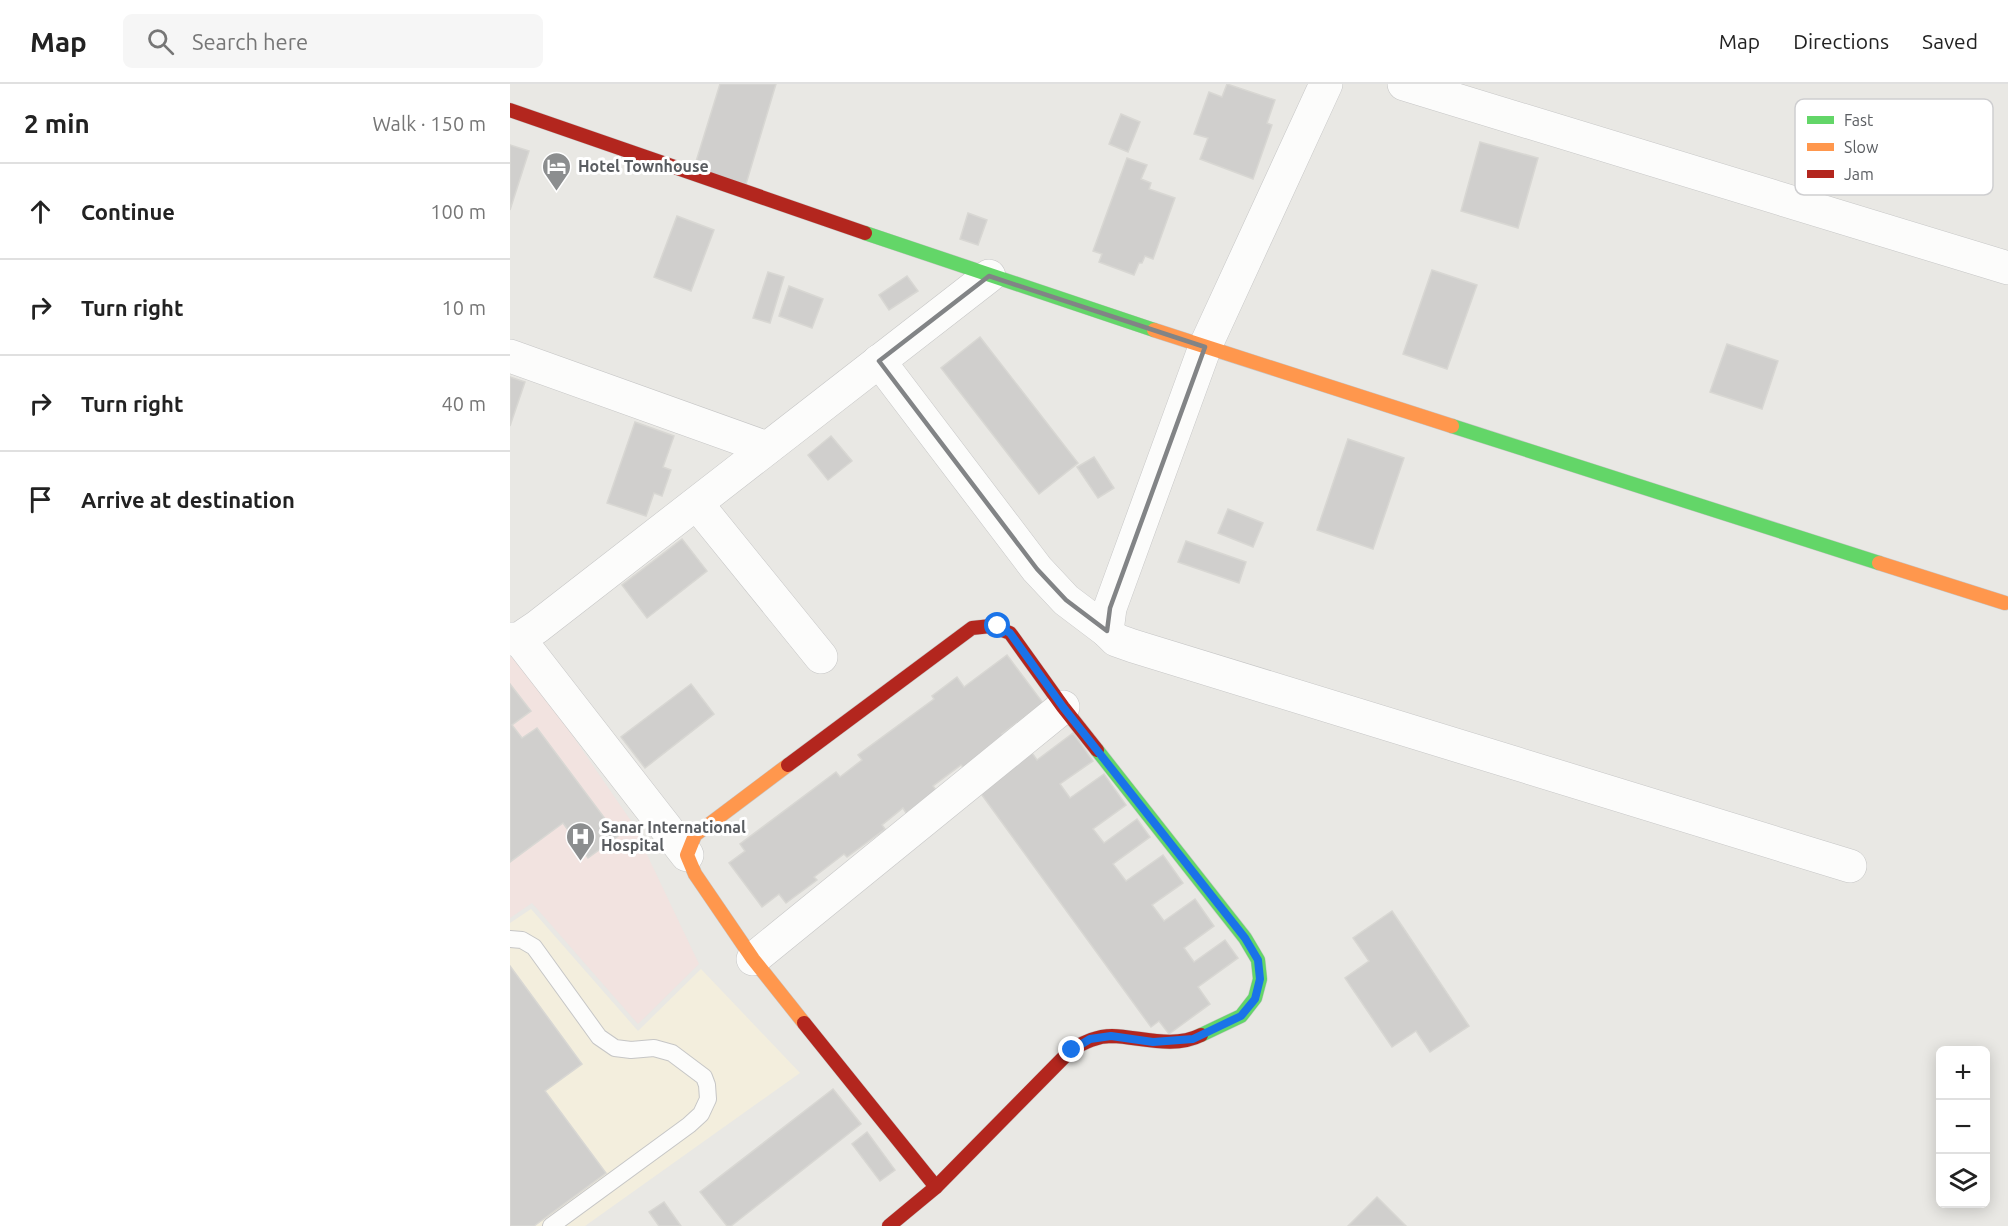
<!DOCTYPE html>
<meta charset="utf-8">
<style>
body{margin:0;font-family:Ubuntu,sans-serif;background:#f6f6f6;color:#222}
.controls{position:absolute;right:18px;bottom:18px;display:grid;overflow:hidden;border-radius:9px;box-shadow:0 3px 15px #0003}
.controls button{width:54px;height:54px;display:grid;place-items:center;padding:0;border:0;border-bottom:2px solid #e0e0e0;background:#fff;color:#222;font:30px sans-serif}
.stop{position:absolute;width:18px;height:18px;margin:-14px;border:4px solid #1a73e8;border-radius:50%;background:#fff}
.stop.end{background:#1a73e8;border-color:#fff;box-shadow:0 2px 6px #0008}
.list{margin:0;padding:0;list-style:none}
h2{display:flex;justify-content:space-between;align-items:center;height:78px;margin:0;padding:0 24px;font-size:26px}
h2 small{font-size:20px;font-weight:400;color:#767676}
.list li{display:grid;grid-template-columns:39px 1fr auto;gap:18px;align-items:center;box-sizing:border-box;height:96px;padding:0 24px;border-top:2px solid #e0e0e0}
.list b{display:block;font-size:22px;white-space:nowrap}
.list em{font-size:20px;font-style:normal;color:#767676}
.icon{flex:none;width:33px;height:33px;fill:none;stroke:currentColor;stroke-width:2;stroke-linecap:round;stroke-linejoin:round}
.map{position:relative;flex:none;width:1498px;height:1142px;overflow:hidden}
header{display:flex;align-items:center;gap:36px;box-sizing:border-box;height:84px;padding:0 30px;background:#fff;border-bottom:2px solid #e0e0e0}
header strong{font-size:28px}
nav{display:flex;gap:33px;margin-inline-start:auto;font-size:21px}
.search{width:420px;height:54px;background:#f6f6f6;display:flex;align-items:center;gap:15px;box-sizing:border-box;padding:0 21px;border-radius:9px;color:#767676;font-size:22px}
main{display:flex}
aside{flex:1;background:#fff}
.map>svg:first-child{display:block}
.commercial{fill:#f3eedd}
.medical{fill:#f2e3e0}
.building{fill:#d0cfcd;stroke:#d8d7d3;stroke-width:1.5}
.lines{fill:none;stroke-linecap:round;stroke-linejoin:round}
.lane-casing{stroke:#c6c6c6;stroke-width:18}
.street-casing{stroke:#c6c6c6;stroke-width:34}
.fast-casing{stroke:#c6c6c6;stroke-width:15}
.slow-casing{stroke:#c6c6c6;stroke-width:15}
.jam-casing{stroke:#c6c6c6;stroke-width:15}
.lane{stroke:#fcfcfb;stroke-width:16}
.street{stroke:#fcfcfb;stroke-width:33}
.fast{stroke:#63d668;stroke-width:14}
.slow{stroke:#ff974d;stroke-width:14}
.jam{stroke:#b3261e;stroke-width:14}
.route{stroke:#1a73e8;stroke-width:8}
.marked{fill:none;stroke:#828486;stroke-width:4.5;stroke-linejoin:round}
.labels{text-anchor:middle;stroke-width:6;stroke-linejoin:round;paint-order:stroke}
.poi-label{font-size:16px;font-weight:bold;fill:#5a5d61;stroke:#fff;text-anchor:start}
.key{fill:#fff;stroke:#ceced0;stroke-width:1.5}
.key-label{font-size:16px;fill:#5a5d61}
</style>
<header>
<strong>Map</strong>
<div class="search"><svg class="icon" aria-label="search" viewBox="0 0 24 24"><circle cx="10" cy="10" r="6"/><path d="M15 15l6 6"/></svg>Search here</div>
<nav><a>Map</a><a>Directions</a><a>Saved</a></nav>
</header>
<main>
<aside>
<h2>2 min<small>Walk · 150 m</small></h2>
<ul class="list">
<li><svg class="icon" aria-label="ahead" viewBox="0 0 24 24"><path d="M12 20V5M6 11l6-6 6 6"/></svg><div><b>Continue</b></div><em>100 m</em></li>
<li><svg class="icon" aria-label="right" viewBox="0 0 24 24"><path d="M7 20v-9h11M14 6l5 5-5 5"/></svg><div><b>Turn right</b></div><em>10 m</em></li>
<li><svg class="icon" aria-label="right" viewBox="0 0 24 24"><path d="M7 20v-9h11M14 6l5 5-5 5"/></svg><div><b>Turn right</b></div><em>40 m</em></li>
<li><svg class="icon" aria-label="arrive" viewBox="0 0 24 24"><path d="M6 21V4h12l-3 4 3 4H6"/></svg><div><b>Arrive at destination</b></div></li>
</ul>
</aside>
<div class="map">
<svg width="1498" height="1142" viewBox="0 0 1498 1142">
<rect width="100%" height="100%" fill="#e9e8e4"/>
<path class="commercial" d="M 21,825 L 128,947 L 191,885 L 290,989 L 75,1142 L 0,1142 L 0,839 Z"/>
<path class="medical" d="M 0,573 L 10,575 L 121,737 L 189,880 L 128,940 L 22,819 L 0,834 Z"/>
<g class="building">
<path d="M 210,0 L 266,0 L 236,100 L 184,84 Z"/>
<path d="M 717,0 L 765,16 L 757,39 L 762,41 L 743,95 L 690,75 L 698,54 L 684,50 L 699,8 L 712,13 Z"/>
<path d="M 611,30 L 630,38 L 618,68 L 599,60 Z"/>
<path d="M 970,58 L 1028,74 L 1008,144 L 951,127 Z"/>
<path d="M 0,61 L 19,67 L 0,126 Z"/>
<path d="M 617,74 L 637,81 L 631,95 L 641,99 L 639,105 L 665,114 L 643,175 L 635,172 L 632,179 L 629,179 L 624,191 L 589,178 L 592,170 L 583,167 Z"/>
<path d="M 458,129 L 477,136 L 468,161 L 450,155 Z"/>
<path d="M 167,132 L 204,146 L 181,207 L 144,193 Z"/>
<path d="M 922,186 L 967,201 L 937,285 L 893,270 Z"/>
<path d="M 258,188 L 274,193 L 260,239 L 243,234 Z"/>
<path d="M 397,192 L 408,207 L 379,226 L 369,211 Z"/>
<path d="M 279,202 L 313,215 L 302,244 L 269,232 Z"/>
<path d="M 470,253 L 568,379 L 529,410 L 431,284 Z"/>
<path d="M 1217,260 L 1268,277 L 1252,325 L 1200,308 Z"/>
<path d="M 0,293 L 15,298 L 0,342 Z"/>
<path d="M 125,338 L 164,352 L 153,383 L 161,386 L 152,412 L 144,409 L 136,432 L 97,419 Z"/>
<path d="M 321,352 L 342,377 L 318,396 L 298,371 Z"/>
<path d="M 838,355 L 894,374 L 863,465 L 807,446 Z"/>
<path d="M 584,373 L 604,404 L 588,414 L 567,383 Z"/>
<path d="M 718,425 L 753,439 L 743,463 L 708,449 Z"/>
<path d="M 172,455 L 197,487 L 137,534 L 112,501 Z"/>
<path d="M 676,457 L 736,478 L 729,499 L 668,478 Z"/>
<path d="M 497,571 L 533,619 L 492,650 L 495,654 L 455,685 L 451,681 L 423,702 L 426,706 L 396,729 L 393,724 L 372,741 L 375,745 L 337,773 L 334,770 L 304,793 L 307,796 L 276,819 L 269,810 L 252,823 L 219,779 L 235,767 L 230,760 L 326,688 L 330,693 L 352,676 L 348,671 L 424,615 L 422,612 L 447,593 L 454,603 Z"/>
<path d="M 0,600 L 21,627 L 2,641 L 12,654 L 27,644 L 108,752 L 78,774 L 53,739 L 0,778 Z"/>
<path d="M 181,600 L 204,630 L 135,684 L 111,653 Z"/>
<path d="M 563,649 L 583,677 L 550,700 L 560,714 L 594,690 L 616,721 L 583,745 L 594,759 L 627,735 L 640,753 L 603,780 L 616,797 L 653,771 L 673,799 L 642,821 L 654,837 L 685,815 L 704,842 L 674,864 L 684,878 L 715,856 L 728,874 L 688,903 L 700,920 L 659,950 L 649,937 L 641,943 L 469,707 L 522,669 L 527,676 Z"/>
<path d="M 882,827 L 959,942 L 920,968 L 906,947 L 882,963 L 835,894 L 859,877 L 843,854 Z"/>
<path d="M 0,882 L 72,980 L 35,1007 L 96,1089 L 24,1142 L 0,1142 Z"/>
<path d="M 323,1005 L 351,1040 L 221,1142 L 217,1142 L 190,1108 Z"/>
<path d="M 357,1048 L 385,1086 L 370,1097 L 342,1060 Z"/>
<path d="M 867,1113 L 896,1142 L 838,1142 Z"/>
<path d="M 154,1118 L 171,1142 L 149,1142 L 139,1128 Z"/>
</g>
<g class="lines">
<defs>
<path id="lane" d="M 0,855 L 12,856 L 24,863 L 89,953 L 105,964 L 121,966 L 144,964 L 162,969 L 194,993 L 197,1001 L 198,1015 L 191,1030 L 179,1041 L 41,1142"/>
<g id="street">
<path d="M 816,0 L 695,263 L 600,524 L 597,547 L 606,556 L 623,562 L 1340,782"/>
<path d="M 894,0 L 1498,184"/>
<path d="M 0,272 L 257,364"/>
<path d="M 369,277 L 527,485 L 556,516 L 597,547"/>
<path d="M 187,420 L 311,573"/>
<path d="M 0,555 L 9,555 L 27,543 L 479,192"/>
<path d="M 9,555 L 177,771"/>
<path d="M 243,875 L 553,623"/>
</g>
<g id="fast">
<path d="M 355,149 L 644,246"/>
<path d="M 942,342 L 1369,479"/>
<path d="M 587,666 L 735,854 L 748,876 L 750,895 L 745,914 L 731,932 L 691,951"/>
</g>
<g id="slow">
<path d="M 644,246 L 942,342"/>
<path d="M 1369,479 L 1495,519"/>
<path d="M 278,681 L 185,751 L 177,771 L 185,790 L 243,875 L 294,939"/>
</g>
<g id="jam">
<path d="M 0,26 L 355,149"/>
<path d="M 278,681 L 462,544 L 481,542 L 500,549 L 553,623 L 587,666"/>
<path d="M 294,939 L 426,1103"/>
<path d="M 379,1142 L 426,1103 L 562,965 C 575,958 587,952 602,952 C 631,953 663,965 691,951"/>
</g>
</defs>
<use href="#lane" class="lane-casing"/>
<use href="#street" class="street-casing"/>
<use href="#fast" class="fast-casing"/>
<use href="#slow" class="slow-casing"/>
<use href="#jam" class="jam-casing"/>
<use href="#lane" class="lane"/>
<use href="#street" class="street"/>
<use href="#fast" class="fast"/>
<use href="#slow" class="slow"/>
<use href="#jam" class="jam"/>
</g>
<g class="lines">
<path class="route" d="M 488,542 L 500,549 L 553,623 L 735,854 L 748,876 L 750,895 L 745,915 L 731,932 L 683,955 L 643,958 L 601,952 L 580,955 L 562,966"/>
</g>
<path class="marked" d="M 479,192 L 695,263 L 600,524 L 597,547 L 556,516 L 527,485 L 369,277 Z"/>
<defs>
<symbol id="hotel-pin" viewBox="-11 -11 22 30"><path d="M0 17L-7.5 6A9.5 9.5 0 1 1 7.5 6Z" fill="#8c8e8f" stroke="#fff"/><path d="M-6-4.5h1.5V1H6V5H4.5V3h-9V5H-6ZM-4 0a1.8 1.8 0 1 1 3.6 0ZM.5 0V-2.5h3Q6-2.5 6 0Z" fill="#fff"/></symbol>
<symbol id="hospital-pin" viewBox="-11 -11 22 30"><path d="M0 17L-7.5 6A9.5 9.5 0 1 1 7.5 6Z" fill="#8c8e8f" stroke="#fff"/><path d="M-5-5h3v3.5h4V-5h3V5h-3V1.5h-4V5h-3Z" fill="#fff"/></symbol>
</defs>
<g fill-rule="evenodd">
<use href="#hotel-pin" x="30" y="66" width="33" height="45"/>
<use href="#hospital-pin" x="54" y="736" width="33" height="45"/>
</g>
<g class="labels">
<g class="poi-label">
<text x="68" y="88">Hotel Townhouse</text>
<text x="91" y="749">Sanar International<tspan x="91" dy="18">Hospital</tspan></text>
</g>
</g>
<rect x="1285" y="15" width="198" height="96" rx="9" class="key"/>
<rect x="1297" y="32" width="27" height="8" fill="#63d668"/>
<rect x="1297" y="59" width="27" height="8" fill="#ff974d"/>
<rect x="1297" y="86" width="27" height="8" fill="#b3261e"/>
<g class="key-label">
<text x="1334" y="42">Fast</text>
<text x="1334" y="69">Slow</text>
<text x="1334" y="96">Jam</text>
</g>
</svg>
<div class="controls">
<button>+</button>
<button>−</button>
<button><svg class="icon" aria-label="layers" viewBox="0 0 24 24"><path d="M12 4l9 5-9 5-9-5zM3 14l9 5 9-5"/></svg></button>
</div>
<div class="stop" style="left:488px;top:542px"></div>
<div class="stop end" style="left:562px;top:966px"></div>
</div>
</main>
